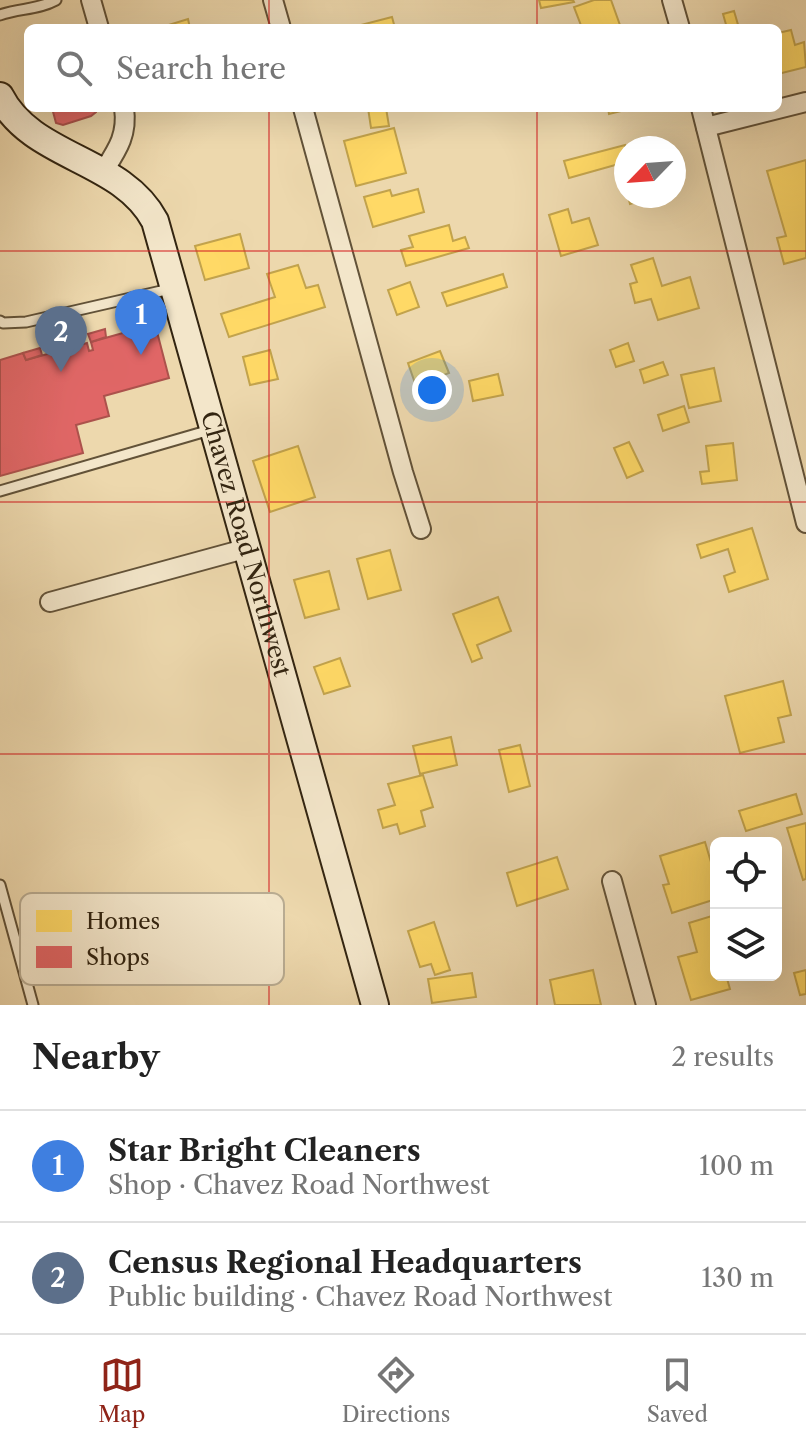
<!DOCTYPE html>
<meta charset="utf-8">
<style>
body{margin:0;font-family:"Libre Caslon Text",serif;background:#f2f2f2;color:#222}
.controls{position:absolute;right:24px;bottom:24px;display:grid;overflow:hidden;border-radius:12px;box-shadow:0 8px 32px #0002}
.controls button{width:72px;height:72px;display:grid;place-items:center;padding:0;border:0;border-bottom:2px solid #e0e0e0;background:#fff;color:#222;font:40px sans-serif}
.compass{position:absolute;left:614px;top:136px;width:72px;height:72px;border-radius:50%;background:#fff;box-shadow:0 8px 32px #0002;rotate:245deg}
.you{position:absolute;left:432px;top:390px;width:28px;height:28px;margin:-20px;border:6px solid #fff;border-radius:50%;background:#1a73e8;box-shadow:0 0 0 12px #1a73e833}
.badge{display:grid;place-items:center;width:52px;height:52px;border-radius:50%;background:#8f2418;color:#fff;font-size:26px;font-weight:700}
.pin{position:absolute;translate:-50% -66px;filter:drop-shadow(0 2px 4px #0008)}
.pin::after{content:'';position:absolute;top:42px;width:28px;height:24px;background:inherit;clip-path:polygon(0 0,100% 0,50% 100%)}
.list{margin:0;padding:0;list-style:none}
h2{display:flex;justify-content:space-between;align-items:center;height:104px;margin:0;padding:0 32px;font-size:34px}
h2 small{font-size:26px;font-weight:400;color:#767676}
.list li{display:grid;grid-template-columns:52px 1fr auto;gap:24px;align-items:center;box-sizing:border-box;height:112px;padding:0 32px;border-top:2px solid #e0e0e0}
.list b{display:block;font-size:30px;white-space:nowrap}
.list p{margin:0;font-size:26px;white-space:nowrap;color:#767676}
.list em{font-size:26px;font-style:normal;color:#767676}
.icon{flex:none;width:44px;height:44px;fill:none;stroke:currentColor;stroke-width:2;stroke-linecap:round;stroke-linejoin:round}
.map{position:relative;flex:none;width:806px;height:1005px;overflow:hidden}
.search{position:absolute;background:#fff;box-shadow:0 8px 32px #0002;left:24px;right:24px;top:24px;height:88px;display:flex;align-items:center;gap:20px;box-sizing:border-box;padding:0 28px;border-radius:12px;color:#767676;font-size:30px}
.sheet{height:328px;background:#fff}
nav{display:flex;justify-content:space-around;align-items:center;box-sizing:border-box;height:112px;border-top:2px solid #e0e0e0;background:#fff;font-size:22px;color:#767676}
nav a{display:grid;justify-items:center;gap:4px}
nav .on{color:#8f2418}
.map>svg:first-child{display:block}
.homes{fill:#ffd966;stroke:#c2a34c;stroke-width:2}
.shops{fill:#e06666;stroke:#ac524c;stroke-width:2}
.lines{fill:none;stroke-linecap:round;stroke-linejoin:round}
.lane-casing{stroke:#625238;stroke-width:13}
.street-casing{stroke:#625238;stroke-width:22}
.secondary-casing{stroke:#332511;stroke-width:30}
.lane{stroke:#f3e6ca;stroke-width:9}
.street{stroke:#f3e6ca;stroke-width:18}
.secondary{stroke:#f3e6ca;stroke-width:26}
.grid{fill:none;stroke:#d62828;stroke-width:2;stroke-opacity:0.55}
.labels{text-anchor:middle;stroke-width:8;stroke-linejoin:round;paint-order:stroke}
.street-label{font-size:24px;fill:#332511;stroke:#f3e6ca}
.key{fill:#f3e6ca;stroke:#b9ac92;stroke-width:2}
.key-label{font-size:22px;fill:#332511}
</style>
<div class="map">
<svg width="806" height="1005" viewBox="0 0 806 1005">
<rect width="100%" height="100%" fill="#edd8ad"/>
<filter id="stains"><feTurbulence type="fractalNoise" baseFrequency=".0025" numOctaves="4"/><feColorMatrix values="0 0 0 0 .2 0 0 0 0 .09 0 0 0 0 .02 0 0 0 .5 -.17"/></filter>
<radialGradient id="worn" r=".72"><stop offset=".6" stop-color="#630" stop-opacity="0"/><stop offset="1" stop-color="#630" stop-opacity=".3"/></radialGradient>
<g class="homes">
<path d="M 539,0 L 573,0 L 574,2 L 541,8 Z"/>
<path d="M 594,0 L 611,0 L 621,28 L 582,28 L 574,7 Z"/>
<path d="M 734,11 L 739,28 L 727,28 L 723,14 Z"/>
<path d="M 392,17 L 395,28 L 357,28 L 357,26 Z"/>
<path d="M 188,19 L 190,28 L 159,28 Z"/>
<path d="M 791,30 L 795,45 L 804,42 L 806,67 L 778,74 L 778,33 Z"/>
<path d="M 368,108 L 386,108 L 389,126 L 371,128 Z"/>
<path d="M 608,108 L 633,108 L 609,114 Z"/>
<path d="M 394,128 L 406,173 L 356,186 L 344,141 Z"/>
<path d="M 625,145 L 626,162 L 569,178 L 564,161 Z"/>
<path d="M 806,160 L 806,258 L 784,264 L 777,238 L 786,236 L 767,171 Z"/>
<path d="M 418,189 L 424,212 L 373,227 L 364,197 L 390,190 L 392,196 Z"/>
<path d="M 628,196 L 657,196 L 630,204 Z"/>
<path d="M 568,209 L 572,223 L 589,218 L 598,245 L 561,256 L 549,215 Z"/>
<path d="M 449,225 L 453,241 L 465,237 L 469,248 L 406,266 L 401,250 L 413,247 L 409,236 Z"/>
<path d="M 240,234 L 249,268 L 205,280 L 195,246 Z"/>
<path d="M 653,258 L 662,286 L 690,277 L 699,308 L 658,320 L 651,299 L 635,303 L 630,284 L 637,282 L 631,265 Z"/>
<path d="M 298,265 L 306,288 L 318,285 L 325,307 L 229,337 L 221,314 L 275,297 L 267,274 Z"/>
<path d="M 503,274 L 507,287 L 447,306 L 442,293 Z"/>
<path d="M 410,282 L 419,307 L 397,315 L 388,290 Z"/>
<path d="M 628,343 L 634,361 L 616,367 L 610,350 Z"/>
<path d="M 270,350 L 278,379 L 250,385 L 243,357 Z"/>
<path d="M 440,351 L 449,373 L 416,386 L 408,363 Z"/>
<path d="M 663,362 L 668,375 L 644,383 L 640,370 Z"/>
<path d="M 714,368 L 721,401 L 689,408 L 681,375 Z"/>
<path d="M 498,374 L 503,395 L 473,401 L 469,381 Z"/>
<path d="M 684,406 L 689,422 L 663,431 L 658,415 Z"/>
<path d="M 629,442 L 643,471 L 627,478 L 614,448 Z"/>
<path d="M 733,443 L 737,480 L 702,484 L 700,472 L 709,471 L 706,446 Z"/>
<path d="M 298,446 L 315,497 L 270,512 L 253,461 Z"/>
<path d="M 752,528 L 768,579 L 729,592 L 724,576 L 735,572 L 728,549 L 701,558 L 697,545 Z"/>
<path d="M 390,550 L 401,590 L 368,599 L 357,559 Z"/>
<path d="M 329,571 L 339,609 L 305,618 L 294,580 Z"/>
<path d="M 498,597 L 511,631 L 477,645 L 482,658 L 472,662 L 453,614 Z"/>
<path d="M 340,658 L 350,686 L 324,694 L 314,667 Z"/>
<path d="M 783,681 L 791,715 L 778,718 L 784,742 L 740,753 L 725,696 Z"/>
<path d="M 451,737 L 457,765 L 420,774 L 413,746 Z"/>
<path d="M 520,745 L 530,786 L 509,792 L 499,750 Z"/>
<path d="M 423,775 L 433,807 L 421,811 L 425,826 L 400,834 L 397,824 L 383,828 L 378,810 L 395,805 L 388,784 Z"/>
<path d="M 796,794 L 802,814 L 746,831 L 739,811 Z"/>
<path d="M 806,823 L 806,879 L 803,880 L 787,828 Z"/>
<path d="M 705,842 L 716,879 L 716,899 L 672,913 L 663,885 L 669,884 L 660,856 Z"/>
<path d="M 557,857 L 568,889 L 517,906 L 507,873 Z"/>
<path d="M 715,915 L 716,975 L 726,975 L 730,989 L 691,1000 L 678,957 L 697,952 L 689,923 Z"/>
<path d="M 434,922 L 450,970 L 435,975 L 431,964 L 420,967 L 408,931 Z"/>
<path d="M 593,970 L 601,1005 L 555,1005 L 550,980 Z"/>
<path d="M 806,970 L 806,994 L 800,995 L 794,973 Z"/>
<path d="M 472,973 L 476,997 L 432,1003 L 428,979 Z"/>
</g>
<g class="shops">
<path d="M 52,108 L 95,108 L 96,112 L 91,116 L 63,125 L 56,123 Z"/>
<path d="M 155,324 L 169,378 L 104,396 L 109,416 L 76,425 L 83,453 L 0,476 L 0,360 L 23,353 L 26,360 L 87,343 L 89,351 L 93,350 L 91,342 Z"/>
<path d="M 105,329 L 106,337 L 91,342 L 88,334 Z"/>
<path d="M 40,348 L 42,355 L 26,360 L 23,353 Z"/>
</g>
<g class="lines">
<defs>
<g id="lane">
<path d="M 0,15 C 19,8 38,10 56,0"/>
<path d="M 0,321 L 3,323 L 26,322 L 170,289"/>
<path d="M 0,491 L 210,430"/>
<path d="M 0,885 L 33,1005"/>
</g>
<g id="street">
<path d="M 91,0 L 99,28"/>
<path d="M 273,0 L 281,28"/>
<path d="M 672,0 L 680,28"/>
<path d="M 303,108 L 403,472 L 421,529"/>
<path d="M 701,108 L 806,523"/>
<path d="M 706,127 L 806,102"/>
<path d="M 103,172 C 117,150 128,135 124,108"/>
<path d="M 50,602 L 248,548"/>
<path d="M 612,881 L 646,1005"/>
</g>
<g id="secondary">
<path id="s1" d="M 0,96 C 32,159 122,158 155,221 L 375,1005"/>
</g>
</defs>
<use href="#lane" class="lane-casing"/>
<use href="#street" class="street-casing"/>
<use href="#secondary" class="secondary-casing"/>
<use href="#lane" class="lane"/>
<use href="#street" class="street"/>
<use href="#secondary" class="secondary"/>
</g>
<path class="grid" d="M 269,0 L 269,28M 537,0 L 537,28M 269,108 L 269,1005M 537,108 L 537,1005M 0,251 L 806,251M 0,502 L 806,502M 0,754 L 806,754"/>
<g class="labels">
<g class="street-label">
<text dy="8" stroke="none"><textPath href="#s1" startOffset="538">Chavez Road Northwest</textPath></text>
</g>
</g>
<rect x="20" y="893" width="264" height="92" rx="12" class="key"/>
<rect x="36" y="910" width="36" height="22" fill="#ffd966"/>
<rect x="36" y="946" width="36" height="22" fill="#e06666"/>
<g class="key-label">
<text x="86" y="929">Homes</text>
<text x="86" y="965">Shops</text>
</g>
<rect width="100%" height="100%" filter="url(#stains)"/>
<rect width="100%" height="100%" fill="url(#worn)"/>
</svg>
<div class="controls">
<button><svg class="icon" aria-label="locate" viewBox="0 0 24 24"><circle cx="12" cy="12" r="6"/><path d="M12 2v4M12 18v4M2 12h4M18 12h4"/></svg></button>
<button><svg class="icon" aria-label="layers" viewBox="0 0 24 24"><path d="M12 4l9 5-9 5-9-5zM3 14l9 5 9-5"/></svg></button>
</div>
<svg class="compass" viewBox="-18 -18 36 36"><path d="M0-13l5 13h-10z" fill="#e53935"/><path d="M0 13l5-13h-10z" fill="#767676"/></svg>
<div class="you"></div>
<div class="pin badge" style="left:141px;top:355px;background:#3f7fe0">1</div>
<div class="pin badge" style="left:61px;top:372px;background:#5c6f8a">2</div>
<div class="search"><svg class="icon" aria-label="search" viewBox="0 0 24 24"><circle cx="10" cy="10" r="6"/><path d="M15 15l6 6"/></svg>Search here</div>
</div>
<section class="sheet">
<h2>Nearby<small>2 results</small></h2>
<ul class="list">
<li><span class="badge" style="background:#3f7fe0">1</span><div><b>Star Bright Cleaners</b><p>Shop · Chavez Road Northwest</p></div><em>100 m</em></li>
<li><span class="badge" style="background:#5c6f8a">2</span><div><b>Census Regional Headquarters</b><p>Public building · Chavez Road Northwest</p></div><em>130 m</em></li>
</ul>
</section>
<nav>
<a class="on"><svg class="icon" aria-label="map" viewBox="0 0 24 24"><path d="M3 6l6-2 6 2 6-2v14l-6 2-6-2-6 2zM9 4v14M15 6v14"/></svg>Map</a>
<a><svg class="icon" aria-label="directions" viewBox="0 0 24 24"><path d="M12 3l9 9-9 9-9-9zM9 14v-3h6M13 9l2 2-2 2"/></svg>Directions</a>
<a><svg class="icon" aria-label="saved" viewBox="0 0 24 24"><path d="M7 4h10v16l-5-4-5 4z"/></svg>Saved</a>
</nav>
